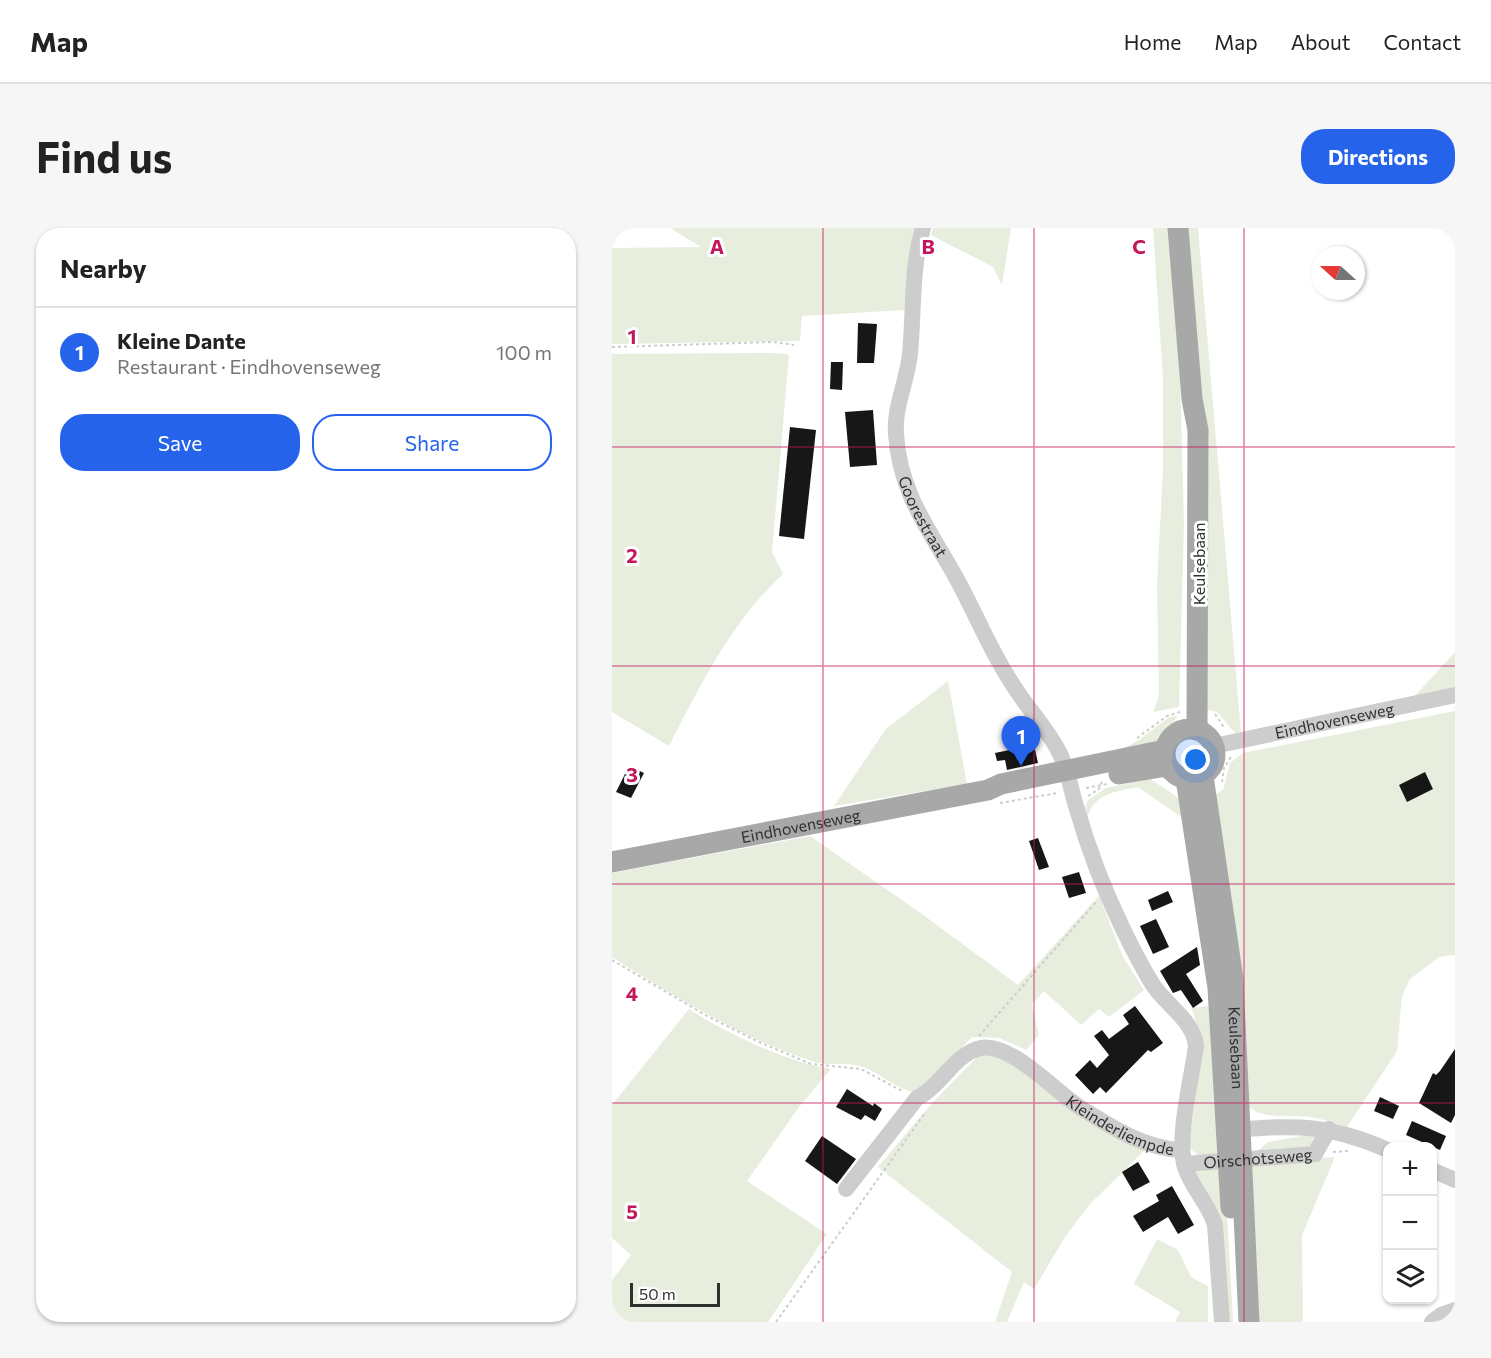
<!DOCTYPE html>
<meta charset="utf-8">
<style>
body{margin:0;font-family:Commissioner,sans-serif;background:#f6f6f6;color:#222}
.controls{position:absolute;right:18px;bottom:18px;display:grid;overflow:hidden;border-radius:12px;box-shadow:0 2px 4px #0004}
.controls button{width:54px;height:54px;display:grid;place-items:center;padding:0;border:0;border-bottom:2px solid #e0e0e0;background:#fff;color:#222;font:30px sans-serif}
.compass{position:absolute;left:699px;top:18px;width:54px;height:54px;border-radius:50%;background:#fff;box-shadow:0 2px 4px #0004;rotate:291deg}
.scale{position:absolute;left:18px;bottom:15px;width:90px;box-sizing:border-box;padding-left:6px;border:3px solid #303030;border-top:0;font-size:16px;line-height:21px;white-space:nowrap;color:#303030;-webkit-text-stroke:4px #fff;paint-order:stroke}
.you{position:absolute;left:584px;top:532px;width:21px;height:21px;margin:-15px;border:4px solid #fff;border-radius:50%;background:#1a73e8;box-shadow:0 0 0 9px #1a73e833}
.badge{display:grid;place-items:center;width:39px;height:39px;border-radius:50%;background:#2563eb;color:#fff;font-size:20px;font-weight:700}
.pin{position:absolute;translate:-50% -50px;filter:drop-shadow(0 2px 3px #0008)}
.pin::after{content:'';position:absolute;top:32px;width:21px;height:18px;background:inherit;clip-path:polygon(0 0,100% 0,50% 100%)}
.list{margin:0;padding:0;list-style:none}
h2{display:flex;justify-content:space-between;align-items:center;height:78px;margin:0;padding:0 24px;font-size:26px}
h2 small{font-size:20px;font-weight:400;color:#767676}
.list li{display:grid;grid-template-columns:39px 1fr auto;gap:18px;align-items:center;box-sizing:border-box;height:90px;padding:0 24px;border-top:2px solid #e0e0e0}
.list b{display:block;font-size:22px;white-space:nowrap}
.list p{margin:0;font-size:20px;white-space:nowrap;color:#767676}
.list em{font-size:20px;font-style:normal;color:#767676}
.actions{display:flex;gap:12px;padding:18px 24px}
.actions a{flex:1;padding:14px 0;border:2px solid #2563eb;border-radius:24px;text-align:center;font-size:21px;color:#2563eb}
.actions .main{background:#2563eb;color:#fff}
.icon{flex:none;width:33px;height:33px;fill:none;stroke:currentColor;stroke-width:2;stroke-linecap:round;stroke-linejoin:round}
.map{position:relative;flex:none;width:843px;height:1094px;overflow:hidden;border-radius:24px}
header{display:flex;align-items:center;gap:36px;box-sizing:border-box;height:84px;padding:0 30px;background:#fff;border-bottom:2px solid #e0e0e0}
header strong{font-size:28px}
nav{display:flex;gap:33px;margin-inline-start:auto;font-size:21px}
.intro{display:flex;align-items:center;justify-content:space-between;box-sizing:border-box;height:144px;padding:0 36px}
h1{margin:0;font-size:42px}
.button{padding:15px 27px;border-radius:24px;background:#2563eb;color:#fff;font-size:21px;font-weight:700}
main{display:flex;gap:36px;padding:0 36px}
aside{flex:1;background:#fff;border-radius:24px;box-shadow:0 2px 4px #0004}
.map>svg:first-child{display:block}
.green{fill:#e8eedd}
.building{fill:#171717}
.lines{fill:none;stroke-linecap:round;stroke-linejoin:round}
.path{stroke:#cdcdcd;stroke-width:2;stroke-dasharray:3 3;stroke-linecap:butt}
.minor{stroke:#cdcdcd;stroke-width:16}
.major{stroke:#a8a8a8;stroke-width:21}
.grid{fill:none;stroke:#c2185b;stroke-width:1.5;stroke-opacity:0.55}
.labels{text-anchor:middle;stroke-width:6;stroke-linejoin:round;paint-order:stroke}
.street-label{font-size:16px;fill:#303030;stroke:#fff}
.grid-label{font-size:20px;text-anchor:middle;font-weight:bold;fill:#c2185b;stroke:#fff;stroke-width:6;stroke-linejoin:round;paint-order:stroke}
</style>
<header>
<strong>Map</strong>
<nav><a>Home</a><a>Map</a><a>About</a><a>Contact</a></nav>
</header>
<div class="intro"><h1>Find us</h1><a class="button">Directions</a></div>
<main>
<aside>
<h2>Nearby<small></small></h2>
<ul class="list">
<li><span class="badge">1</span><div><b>Kleine Dante</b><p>Restaurant · Eindhovenseweg</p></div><em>100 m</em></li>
</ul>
<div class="actions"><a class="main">Save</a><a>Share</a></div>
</aside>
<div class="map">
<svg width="843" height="1094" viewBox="0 0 843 1094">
<rect width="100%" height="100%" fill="#fff"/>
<g class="green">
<path d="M 58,0 L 305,0 L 294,82 L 190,88 L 188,113 L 0,116 L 0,20 L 89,19 Z"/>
<path d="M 321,0 L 399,0 L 390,57 L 381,39 L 319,7 Z"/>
<path d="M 541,0 L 556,0 L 568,148 L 572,296 L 567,479 L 541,484 L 547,468 L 545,357 L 551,241 L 551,151 Z"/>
<path d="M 573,0 L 586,0 L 629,504 L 624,506 L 605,484 L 591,481 Z"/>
<path d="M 160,125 L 175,126 L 177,128 L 160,324 L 171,346 C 119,394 89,456 57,518 L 0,484 L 0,126 Z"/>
<path d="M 843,424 L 843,462 L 801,470 Z"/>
<path d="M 336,453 L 355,556 L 222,578 L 274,501 Z"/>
<path d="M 843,483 L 843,727 L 827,729 L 798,751 L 790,768 L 785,823 L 735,899 C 723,895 710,891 698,889 C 677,887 654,892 637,879 L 598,569 L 611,562 L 618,535 L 631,525 Z"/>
<path d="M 566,487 L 548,514 L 495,529 L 527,512 L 556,490 Z"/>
<path d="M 538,551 L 570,572 L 579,596 L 526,559 C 502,564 481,565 475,592 L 473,580 L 476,572 L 494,560 Z"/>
<path d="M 198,608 L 310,686 L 406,757 L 487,668 L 511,729 L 532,762 L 497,789 L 487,781 L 469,797 L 432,763 L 420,776 L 427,807 L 414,822 L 387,810 L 360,809 L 306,865 C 286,863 268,844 248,838 C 234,834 217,838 203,834 C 130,811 64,769 0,729 L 0,645 Z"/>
<path d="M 603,777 L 611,927 L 586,927 L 577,920 C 580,882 596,814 579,780 Z"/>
<path d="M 77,781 C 113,805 177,835 219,841 L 187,879 L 135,953 L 215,1006 L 156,1094 L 0,1094 L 0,1052 L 19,1027 L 0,1010 L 0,877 Z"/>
<path d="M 369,825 L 384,826 L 534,921 L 477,977 L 453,1009 L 422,1061 L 412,1054 L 395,1094 L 383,1094 L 400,1044 L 266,939 L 320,875 Z"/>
<path d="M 689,908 L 707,908 L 700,919 L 642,926 L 656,914 Z"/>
<path d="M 723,929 L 690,1007 L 691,1094 L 643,1094 L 640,935 Z"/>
<path d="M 612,935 L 620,1072 L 621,1094 L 614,1094 L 613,1072 L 583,946 L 584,943 Z"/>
<path d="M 545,1011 L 566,1022 L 579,1049 L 596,1058 L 596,1094 L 563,1094 L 568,1084 L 522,1056 Z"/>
</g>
<g class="building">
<path d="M 246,95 L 265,96 L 262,135 L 245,135 Z"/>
<path d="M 219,134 L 231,134 L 230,162 L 218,161 Z"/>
<path d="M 261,182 L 265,237 L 238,239 L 233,184 Z"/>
<path d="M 178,199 L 204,202 L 192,311 L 167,308 Z"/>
<path d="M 422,517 L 426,535 L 395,542 L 393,532 L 385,533 L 383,525 Z"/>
<path d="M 17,538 L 32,545 L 19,570 L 4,564 Z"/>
<path d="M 813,544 L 821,561 L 795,574 L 787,557 Z"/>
<path d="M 426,610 L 437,639 L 427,642 L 417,613 Z"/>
<path d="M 467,644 L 474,665 L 457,670 L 450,649 Z"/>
<path d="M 556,663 L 561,674 L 540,683 L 536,672 Z"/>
<path d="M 544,691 L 557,719 L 541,726 L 528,698 Z"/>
<path d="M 585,719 L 588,737 L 574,746 L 591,773 L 581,780 L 569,762 L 561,765 L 548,743 Z"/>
<path d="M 523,778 L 551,815 L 539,824 L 536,822 L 494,865 L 488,859 L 481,866 L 463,847 L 478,832 L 485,840 L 497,827 L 482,808 L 490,802 L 497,811 L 517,796 L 511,787 Z"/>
<path d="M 843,821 L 843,887 L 839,895 L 807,875 L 821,845 L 824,847 L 828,843 Z"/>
<path d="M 235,861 L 261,878 L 262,875 L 270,881 L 263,893 L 253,887 L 249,892 L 224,879 Z"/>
<path d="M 768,869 L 787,878 L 781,891 L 762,883 Z"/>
<path d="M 800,893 L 834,908 L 828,922 L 794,907 Z"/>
<path d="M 210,908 L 244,931 L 225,956 L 193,933 Z"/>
<path d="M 526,934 L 538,954 L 521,963 L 510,944 Z"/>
<path d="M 560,958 L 582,997 L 566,1006 L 556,989 L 531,1004 L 521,988 L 547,973 L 544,967 Z"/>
</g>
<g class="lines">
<g class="path">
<path d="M 0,119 L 161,114 L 182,117"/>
<path d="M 603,486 L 613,501"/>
<path d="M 525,510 L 555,488 L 568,484"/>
<path d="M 610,554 L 612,540 L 619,529"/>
<path d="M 474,560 L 495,556"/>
<path d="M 476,568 L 487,561 L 491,551"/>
<path d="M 388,575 L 445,565"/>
<path d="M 0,732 L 95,788 L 147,814 L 199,836 L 249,841 L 292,864"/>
<path d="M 367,808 L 484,674"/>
<path d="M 721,924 L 736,923"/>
<path d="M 164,1094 L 313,885"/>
</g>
<g class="minor">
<path id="s1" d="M 311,0 C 299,40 302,84 298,126 C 295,154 282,178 284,206 C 288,268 319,303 347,355 C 366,391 382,430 405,463 C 418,483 435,501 446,522 C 456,540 458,559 464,578 C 476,620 492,662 511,701 C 520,720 530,739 541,757 C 555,778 582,793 584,818 C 580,849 564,911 573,939 C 580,961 597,976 603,997 L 610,1094"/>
<path id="s2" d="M 602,518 L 843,467"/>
<path d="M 616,902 C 682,898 712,894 776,922"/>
<path id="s3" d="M 572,936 L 703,926 L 717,901"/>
<path d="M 820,942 L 843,952"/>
<path id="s4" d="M 234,961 L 305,870 C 328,859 341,829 365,821 C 396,810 443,864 469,880 C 501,900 532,920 569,922"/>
<path d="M 820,1094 L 829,1087 L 843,1082"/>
</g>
<g class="major">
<path d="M 566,0 L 580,171 L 586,202 L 585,502"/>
<circle cx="578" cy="526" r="25"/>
<path d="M 507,546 L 555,538"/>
<path id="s5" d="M 591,548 L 621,751 L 637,1094"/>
<path d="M 574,551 L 606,760 L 619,980"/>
<path id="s6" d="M 0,634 L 376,562 L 389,556 L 553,522"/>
</g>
</g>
<path class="grid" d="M 211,0 L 211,1094M 422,0 L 422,1094M 632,0 L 632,1094M 0,219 L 843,219M 0,438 L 843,438M 0,656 L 843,656M 0,875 L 843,875"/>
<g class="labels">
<g class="street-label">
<text dy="6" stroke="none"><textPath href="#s1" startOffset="296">Goorestraat</textPath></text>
<text transform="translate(587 336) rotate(-90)" y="6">Keulsebaan</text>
<text dy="6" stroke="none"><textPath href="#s2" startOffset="123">Eindhovenseweg</textPath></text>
<text dy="6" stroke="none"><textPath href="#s6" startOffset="192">Eindhovenseweg</textPath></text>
<text dy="6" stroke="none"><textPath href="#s5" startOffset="274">Keulsebaan</textPath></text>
<text dy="6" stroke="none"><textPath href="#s4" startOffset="360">Kleinderliempde</textPath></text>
<text dy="6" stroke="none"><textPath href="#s3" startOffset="74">Oirschotseweg</textPath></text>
</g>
</g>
<g class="grid-label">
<text x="105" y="26">A</text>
<text x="316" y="26">B</text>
<text x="527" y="26">C</text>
<text x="20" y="116">1</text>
<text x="20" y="335">2</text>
<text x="20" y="554">3</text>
<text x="20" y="773">4</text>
<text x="20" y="991">5</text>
</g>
</svg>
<div class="controls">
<button>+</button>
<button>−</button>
<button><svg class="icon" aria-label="layers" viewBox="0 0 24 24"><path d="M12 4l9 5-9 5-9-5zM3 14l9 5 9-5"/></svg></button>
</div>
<svg class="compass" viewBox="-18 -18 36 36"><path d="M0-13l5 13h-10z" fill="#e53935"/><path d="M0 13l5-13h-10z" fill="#767676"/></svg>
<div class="scale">50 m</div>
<div class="you"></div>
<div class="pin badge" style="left:409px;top:538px">1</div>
</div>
</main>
